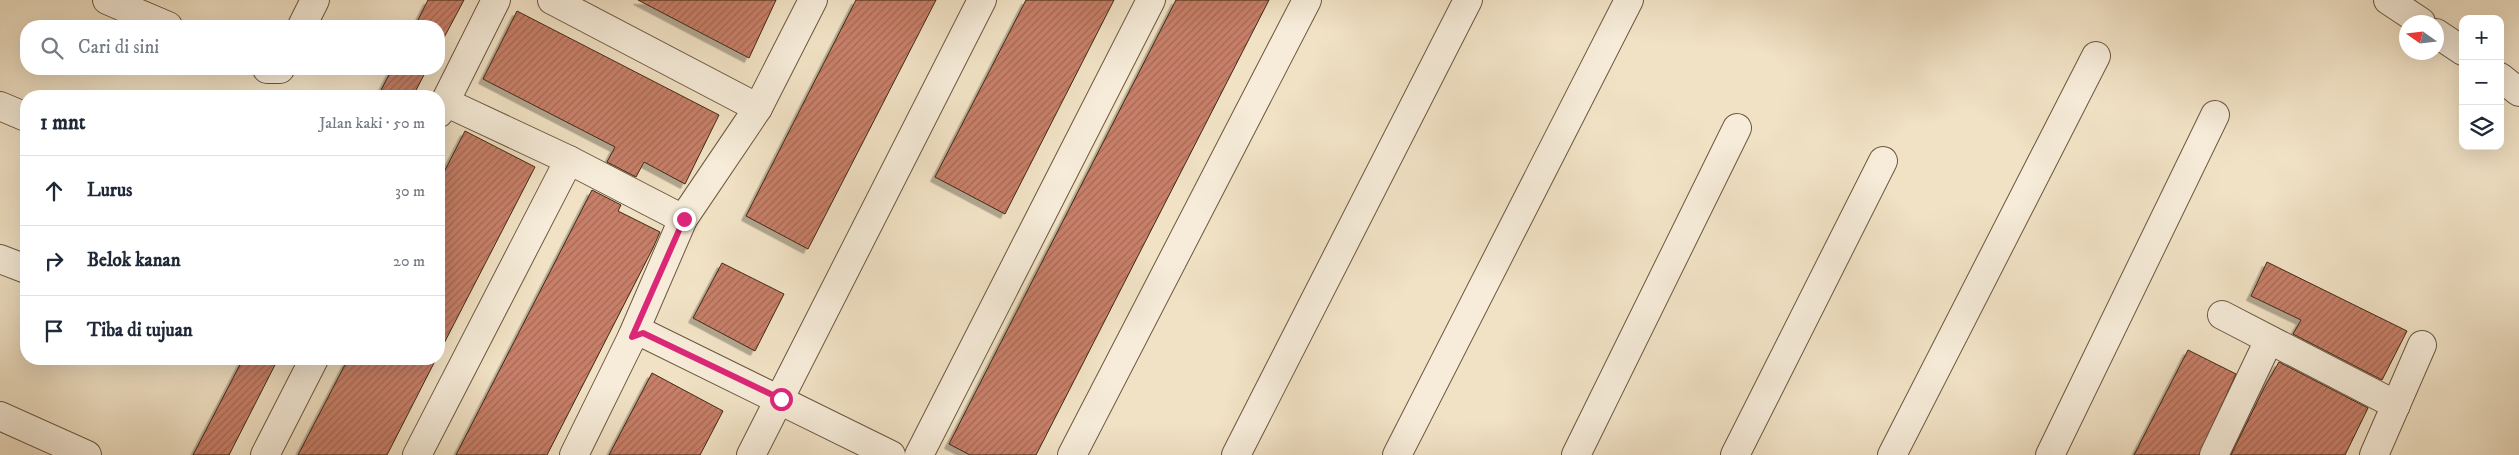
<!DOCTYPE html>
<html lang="id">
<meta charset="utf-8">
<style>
body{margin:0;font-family:"IM FELL DW Pica",serif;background:#f2f2f3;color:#1f2937}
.controls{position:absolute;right:15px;top:15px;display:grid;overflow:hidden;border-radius:10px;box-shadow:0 5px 20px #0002}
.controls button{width:45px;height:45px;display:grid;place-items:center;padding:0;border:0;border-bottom:1px solid #e0e1e3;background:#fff;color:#1f2937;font:25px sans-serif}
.compass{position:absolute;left:2399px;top:15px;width:45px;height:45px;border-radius:50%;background:#fff;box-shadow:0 5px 20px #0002;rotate:284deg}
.stop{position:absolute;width:15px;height:15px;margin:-11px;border:4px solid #db2777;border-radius:50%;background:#fff}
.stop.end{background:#db2777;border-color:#fff;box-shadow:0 1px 5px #0008}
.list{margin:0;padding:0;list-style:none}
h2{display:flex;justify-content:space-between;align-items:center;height:65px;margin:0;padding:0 20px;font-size:21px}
h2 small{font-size:16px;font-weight:400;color:#747a83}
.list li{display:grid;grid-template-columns:32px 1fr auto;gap:15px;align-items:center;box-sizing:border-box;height:70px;padding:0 20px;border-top:1px solid #e0e1e3}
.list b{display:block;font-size:19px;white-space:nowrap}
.list em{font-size:16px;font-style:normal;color:#747a83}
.icon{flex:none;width:28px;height:28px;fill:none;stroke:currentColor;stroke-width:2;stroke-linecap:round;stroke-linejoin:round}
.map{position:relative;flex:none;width:2519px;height:455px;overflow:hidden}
.search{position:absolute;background:#fff;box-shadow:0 5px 20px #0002;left:20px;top:20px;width:425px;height:55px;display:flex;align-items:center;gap:12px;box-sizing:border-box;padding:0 18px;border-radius:20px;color:#747a83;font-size:19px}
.panel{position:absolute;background:#fff;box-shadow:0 5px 20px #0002;left:20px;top:90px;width:425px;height:275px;border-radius:20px}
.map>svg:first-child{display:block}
.building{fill:url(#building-hatch);stroke:#3f2913;filter:url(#shadow)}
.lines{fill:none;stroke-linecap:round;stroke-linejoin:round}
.street-casing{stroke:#6c5740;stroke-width:30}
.street{stroke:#f6ecd9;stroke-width:28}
.route{stroke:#db2777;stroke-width:6}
</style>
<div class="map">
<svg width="2519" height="455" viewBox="0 0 2519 455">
<defs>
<pattern id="building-hatch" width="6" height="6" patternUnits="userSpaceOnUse" patternTransform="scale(1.25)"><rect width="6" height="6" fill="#c87f69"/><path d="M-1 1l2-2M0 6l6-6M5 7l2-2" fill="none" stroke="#a46855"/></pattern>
<filter id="shadow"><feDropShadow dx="-4.5" dy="4.5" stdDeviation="0" flood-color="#0004"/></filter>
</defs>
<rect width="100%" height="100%" fill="#f1e2c5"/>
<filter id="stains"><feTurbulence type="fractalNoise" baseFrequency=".004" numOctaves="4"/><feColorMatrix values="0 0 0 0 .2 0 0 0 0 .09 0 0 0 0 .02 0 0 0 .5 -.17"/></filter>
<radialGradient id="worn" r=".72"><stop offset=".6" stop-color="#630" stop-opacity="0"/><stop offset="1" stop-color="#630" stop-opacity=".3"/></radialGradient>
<g class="building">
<path d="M 428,0 L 464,0 L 439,47 L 439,26 L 415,26 Z"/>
<path d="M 638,0 L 776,0 L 749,58 Z"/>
<path d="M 856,0 L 936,0 L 808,249 L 746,216 Z"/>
<path d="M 1026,0 L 1114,0 L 1005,214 L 935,177 Z"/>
<path d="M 1176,0 L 1269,0 L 1036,455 L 970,455 L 949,444 Z"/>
<path d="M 517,11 L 719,115 L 685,184 L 644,162 L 636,177 L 607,162 L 615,147 L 483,79 Z"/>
<path d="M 392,69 L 427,69 L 413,96 L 378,96 Z"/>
<path d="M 465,131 L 535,167 L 439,353 L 439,182 Z"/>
<path d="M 592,190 L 621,205 L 618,211 L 660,232 L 653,248 L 547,455 L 456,455 Z"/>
<path d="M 2267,262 L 2407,331 L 2382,380 L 2293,334 L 2301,320 L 2251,296 Z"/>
<path d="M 722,263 L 784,294 L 755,351 L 693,318 Z"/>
<path d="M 2188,350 L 2236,374 L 2199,455 L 2134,455 Z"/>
<path d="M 243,359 L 278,359 L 229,455 L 193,455 Z"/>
<path d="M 348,359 L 436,359 L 387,455 L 298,455 Z"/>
<path d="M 2279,362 L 2368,408 L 2345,455 L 2231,455 L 2264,388 Z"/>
<path d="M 652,373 L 723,411 L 700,455 L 609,455 Z"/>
</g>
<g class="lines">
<defs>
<g id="street">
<path d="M 107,0 L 168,26"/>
<path d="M 552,0 L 758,108"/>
<path d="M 2388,0 L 2421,22"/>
<path d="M 302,26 L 315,0"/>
<path d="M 2436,33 L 2463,51"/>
<path d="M 267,69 L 280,69"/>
<path d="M 2500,77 L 2519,92"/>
<path d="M 445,102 L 496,0"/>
<path d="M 0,106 L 26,117"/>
<path d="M 439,113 L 445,102 L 569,160 L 683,219"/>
<path d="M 0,259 L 26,269"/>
<path d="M 2222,315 L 2396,405"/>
<path d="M 632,337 L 643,333 L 891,455"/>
<path d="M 0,416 L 87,455"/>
<path d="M 265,455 L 314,359"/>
<path d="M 417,455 L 569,160"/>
<path d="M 574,455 L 632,337 L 683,219 L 758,108 L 813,0"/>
<path d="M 751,455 L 982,0"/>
<path d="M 919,455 L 1151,0"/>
<path d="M 1072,455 L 1307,0"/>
<path d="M 1236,455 L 1468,0"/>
<path d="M 1397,455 L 1629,0"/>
<path d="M 1576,455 L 1737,128"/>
<path d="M 1735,455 L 1883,161"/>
<path d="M 1892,455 L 2096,56"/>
<path d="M 2050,455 L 2215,115"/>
<path d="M 2214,455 L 2269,340"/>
<path d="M 2374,455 L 2422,345"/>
</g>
</defs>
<use href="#street" class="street-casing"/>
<use href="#street" class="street"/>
</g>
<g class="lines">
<path class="route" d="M 684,219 L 632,337 L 643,333 L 781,399"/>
</g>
<rect width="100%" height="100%" filter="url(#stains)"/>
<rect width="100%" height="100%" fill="url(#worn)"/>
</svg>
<div class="controls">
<button>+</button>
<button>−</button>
<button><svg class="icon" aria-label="layers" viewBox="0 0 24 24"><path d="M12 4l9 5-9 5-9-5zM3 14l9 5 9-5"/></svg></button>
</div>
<svg class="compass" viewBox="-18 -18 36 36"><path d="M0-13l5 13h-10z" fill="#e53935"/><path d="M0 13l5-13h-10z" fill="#747a83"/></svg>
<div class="stop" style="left:781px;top:399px"></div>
<div class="stop end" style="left:684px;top:219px"></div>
<div class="search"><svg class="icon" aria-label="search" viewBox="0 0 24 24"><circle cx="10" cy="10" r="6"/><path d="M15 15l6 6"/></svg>Cari di sini</div>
<section class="panel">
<h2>1 mnt<small>Jalan kaki · 50 m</small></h2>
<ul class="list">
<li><svg class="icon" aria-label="ahead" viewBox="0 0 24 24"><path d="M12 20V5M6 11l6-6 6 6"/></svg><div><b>Lurus</b></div><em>30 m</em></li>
<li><svg class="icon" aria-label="right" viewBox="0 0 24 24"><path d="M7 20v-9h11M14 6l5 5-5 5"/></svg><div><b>Belok kanan</b></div><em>20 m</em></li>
<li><svg class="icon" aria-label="arrive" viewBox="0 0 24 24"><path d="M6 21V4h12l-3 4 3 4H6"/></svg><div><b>Tiba di tujuan</b></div></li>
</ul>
</section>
</div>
